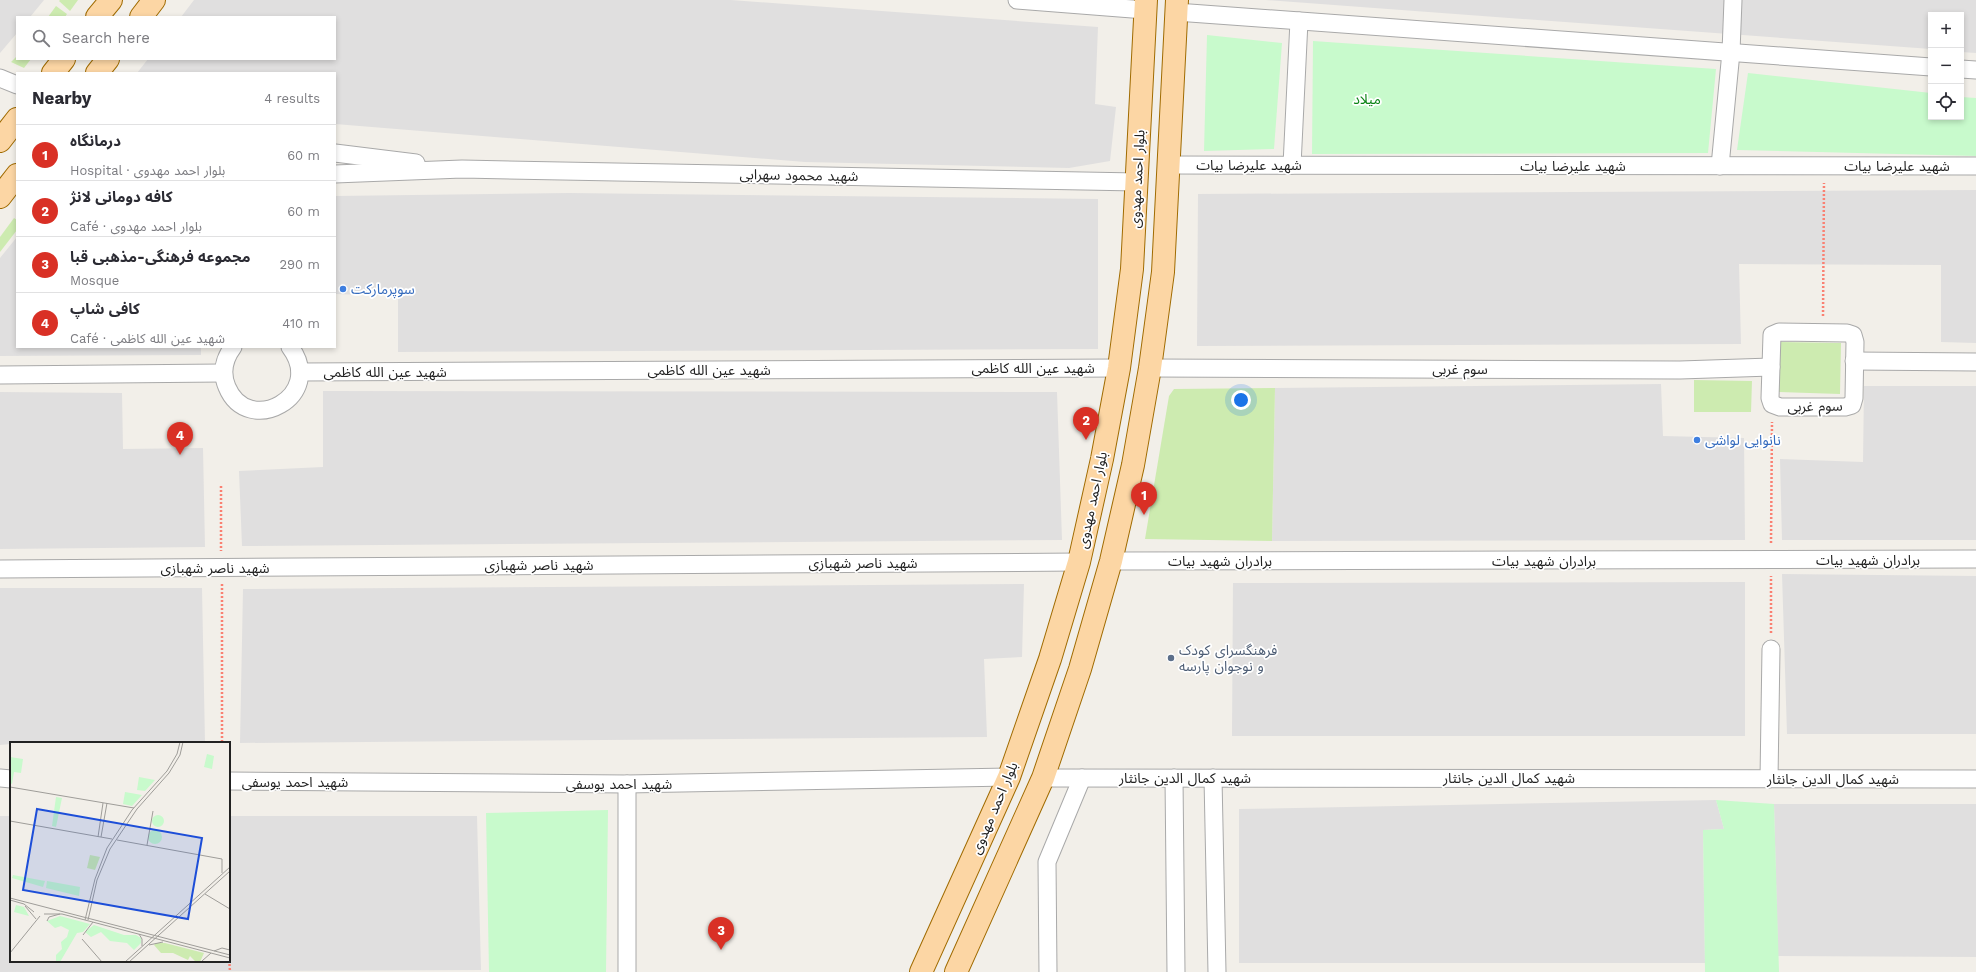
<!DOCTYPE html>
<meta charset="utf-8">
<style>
body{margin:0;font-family:"Work Sans","Noto Sans Arabic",sans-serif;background:#f2f2f3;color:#2b2b33}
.controls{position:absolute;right:12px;top:12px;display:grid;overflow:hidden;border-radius:0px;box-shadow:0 2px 6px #0003}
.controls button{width:36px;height:36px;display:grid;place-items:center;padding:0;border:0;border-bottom:1px solid #e1e1e2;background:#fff;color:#2b2b33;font:20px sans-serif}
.you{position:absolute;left:1241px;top:400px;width:14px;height:14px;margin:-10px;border:3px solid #fff;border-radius:50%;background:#1a73e8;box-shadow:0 0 0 6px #1a73e833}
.badge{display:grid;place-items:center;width:26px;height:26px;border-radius:50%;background:#d93025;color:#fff;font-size:13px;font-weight:700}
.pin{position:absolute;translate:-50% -33px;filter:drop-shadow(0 1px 2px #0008)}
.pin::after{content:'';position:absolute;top:21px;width:14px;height:12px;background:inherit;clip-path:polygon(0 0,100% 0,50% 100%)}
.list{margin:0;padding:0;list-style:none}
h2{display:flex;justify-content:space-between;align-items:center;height:52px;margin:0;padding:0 16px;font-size:17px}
h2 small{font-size:13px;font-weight:400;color:#7c7c81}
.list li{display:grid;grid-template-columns:26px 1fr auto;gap:12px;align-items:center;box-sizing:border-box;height:56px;padding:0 16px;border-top:1px solid #e1e1e2}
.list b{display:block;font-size:15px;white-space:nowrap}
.list p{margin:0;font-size:13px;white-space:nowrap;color:#7c7c81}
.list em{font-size:13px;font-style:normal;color:#7c7c81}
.icon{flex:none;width:22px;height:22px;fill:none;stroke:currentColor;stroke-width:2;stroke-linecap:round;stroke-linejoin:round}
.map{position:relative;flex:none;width:1976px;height:972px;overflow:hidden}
.search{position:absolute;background:#fff;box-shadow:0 2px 6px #0003;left:16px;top:16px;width:320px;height:44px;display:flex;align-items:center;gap:10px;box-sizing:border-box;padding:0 14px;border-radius:0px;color:#7c7c81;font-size:15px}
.panel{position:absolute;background:#fff;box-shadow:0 2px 6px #0003;left:16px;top:72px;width:320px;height:276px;border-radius:0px}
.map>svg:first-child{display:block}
.residential{fill:#e0dfdf}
.grass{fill:#cdebb0}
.park{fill:#c8facc}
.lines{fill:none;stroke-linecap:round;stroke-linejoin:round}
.minor-casing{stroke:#a9a9a9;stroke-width:19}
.major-casing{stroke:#a06b00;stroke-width:24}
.path{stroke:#fa8072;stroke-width:2.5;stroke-dasharray:2 2;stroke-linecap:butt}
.minor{stroke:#fff;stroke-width:17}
.major{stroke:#fcd6a4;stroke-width:22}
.shop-dot{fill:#3f7fe0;stroke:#fff;stroke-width:1.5}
.service-dot{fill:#5c6f8a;stroke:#fff;stroke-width:1.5}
.labels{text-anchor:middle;stroke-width:3.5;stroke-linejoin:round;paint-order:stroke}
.park-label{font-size:14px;fill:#0c8416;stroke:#fff}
.street-label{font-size:14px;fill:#222;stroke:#fff}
.shop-label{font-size:14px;fill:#366cbe;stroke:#fff;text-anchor:start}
.service-label{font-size:14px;fill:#4e5e75;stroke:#fff;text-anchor:start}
.inset-road{fill:none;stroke:#9f9d99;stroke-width:1}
.view{fill:#1d4ed8;fill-opacity:0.15;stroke:#1d4ed8;stroke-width:2}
.inset-edge{fill:none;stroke:#222;stroke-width:2}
</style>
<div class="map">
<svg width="1976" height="972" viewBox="0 0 1976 972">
<rect width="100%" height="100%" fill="#f2efe9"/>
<g class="residential">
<path d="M 0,0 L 44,0 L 30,17 L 17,17 L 17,33 L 0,53 Z"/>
<path d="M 194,0 L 731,0 L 1098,27 L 1095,104 L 1116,107 L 1110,161 L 1069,168 L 805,162 L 335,124 L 335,73 L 137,73 L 148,59 L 335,59 L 335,17 L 181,17 Z"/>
<path d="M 1266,0 L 1976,0 L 1976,53 L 1961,52 L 1961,15 L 1931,15 L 1931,49 Z"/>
<path d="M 1976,190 L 1976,343 L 1941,342 L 1941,265 L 1739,264 L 1741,344 L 1197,346 L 1198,194 Z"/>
<path d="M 569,193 L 1098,199 L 1098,349 L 398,352 L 398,296 L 335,294 L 335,196 Z"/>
<path d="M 17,237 L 17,347 L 201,347 L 201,355 L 0,356 L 0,258 Z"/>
<path d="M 1661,384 L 1663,436 L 1744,438 L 1745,540 L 1272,541 L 1275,388 Z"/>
<path d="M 1864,386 L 1976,386 L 1976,540 L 1782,540 L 1780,459 L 1863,462 Z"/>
<path d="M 323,391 L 1057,392 L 1062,540 L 242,546 L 239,471 L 323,467 Z"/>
<path d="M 0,392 L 122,393 L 123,449 L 203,448 L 205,547 L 0,549 Z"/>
<path d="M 1782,574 L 1976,576 L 1976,734 L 1787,734 Z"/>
<path d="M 1745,582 L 1745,736 L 1232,736 L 1233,583 Z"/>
<path d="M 1024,584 L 1022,657 L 984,659 L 987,737 L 240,743 L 243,589 Z"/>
<path d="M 0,588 L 202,588 L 205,743 L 11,743 L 11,744 L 0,745 Z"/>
<path d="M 1716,800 L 1724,829 L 1703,830 L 1705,963 L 1239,963 L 1239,809 Z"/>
<path d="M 1774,804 L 1976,804 L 1976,957 L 1778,956 Z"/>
<path d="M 0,816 L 11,816 L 11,961 L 229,961 L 229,816 L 477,816 L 481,970 L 0,972 Z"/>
</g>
<g class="grass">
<path d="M 60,0 L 78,0 L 70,11 L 59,1 Z"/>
<path d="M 56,6 L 67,14 L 65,17 L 48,17 Z"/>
<path d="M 17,56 L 17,59 L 31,59 L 24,68 L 11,62 Z"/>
<path d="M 14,218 L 17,220 L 17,230 L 0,252 L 0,237 Z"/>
<path d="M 1780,342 L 1841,343 L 1840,394 L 1779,392 Z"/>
<path d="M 1694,380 L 1752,381 L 1751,412 L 1694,412 Z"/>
<path d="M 1275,388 L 1272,541 L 1145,539 L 1169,396 L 1174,389 Z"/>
</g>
<g class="park">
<path d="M 1207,35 L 1282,43 L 1274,149 L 1204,151 Z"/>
<path d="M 1313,41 L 1716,69 L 1708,153 L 1312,154 Z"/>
<path d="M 1748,73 L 1931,93 L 1931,117 L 1961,117 L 1961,97 L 1976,98 L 1976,156 L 1737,150 Z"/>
<path d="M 1716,800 L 1774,804 L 1779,972 L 1705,972 L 1703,830 L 1724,829 Z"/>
<path d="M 608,810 L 606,972 L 489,972 L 486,813 Z"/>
</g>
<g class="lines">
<defs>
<g id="minor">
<path d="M 1017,0 L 1145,10"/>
<path d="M 1176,12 L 1931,67"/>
<path d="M 1961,69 L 1976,70"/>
<path d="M 0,78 L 17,85"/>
<path d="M 335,153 L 416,163"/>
<path d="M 1169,165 L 1976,166"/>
<path d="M 1292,165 L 1299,21"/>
<path d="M 1720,166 L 1731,52 L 1733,0"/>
<path d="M 335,174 L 462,169 L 1137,182"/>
<path d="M 1779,332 L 1847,333 L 1853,335 L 1855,342 L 1854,398 L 1852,405 L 1845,407 L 1780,407 L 1772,404 L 1770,398 L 1772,335 Z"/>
<path d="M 233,347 C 224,359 221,373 227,387 C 248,438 327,396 290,347"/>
<path d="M 1854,361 L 1976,362"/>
<path d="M 1150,368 L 1680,370 L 1771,367"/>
<path d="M 300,372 L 1119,368"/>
<path d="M 0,375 L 223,373"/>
<path d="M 1111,561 L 1976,559"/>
<path d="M 0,569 L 1079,562"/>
<path d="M 0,778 L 11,779"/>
<path d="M 1043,778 L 1976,779"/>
<path d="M 1174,778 L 1176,972"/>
<path d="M 1213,778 L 1217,972"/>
<path d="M 1769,779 L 1771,649"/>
<path d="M 229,781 L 627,784 L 1009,777"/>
<path d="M 627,784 L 627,972"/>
<path d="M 1048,972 L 1047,862 L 1082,778"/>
</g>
<g id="major">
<path d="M 97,17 L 111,0"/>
<path d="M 141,17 L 154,0"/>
<path d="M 53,73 L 64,59"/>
<path d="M 97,73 L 108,59"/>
<path d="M 0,141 L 17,119"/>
<path d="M 0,197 L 17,175"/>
<path d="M 921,972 L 1009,777 L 1050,659 L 1079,562 L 1102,459 L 1119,368 L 1132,269 L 1146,0"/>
<path d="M 956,972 L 1043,778 L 1080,669 L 1111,561 L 1133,465 L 1150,368 L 1163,272 L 1177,0"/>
</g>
</defs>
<use href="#minor" class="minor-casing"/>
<use href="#major" class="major-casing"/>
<g class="path">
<path d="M 1823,316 L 1824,183"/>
<path d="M 221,486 L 221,551"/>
<path d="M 1771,543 L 1772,422"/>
<path d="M 222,584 L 222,743"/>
<path d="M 1771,633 L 1771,576"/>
<path d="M 229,956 L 230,972"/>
</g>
<use href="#minor" class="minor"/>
<use href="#major" class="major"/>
</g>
<g class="shop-dot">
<circle cx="343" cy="289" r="4"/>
<circle cx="1697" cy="440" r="4"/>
</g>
<circle class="service-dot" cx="1171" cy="658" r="4"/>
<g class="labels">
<g class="park-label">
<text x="1367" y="104">میلاد</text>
</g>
<g class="street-label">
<text x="1249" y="170">شهید علیرضا بیات</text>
<text x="1573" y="171">شهید علیرضا بیات</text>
<text x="1897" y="171">شهید علیرضا بیات</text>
<text transform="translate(799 175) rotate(1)" y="5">شهید محمود سهرابی</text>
<text transform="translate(1137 179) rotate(-87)" y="5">بلوار احمد مهدوی</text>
<text x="1033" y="373">شهید عین الله کاظمی</text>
<text x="1460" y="374">سوم غربی</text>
<text x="709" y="375">شهید عین الله کاظمی</text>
<text x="385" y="377">شهید عین الله کاظمی</text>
<text transform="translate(1815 406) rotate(-1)" y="5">سوم غربی</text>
<text transform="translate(1092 500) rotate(-78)" y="5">بلوار احمد مهدوی</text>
<text x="1868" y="565">برادران شهید بیات</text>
<text x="1220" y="566">برادران شهید بیات</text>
<text x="1544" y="566">برادران شهید بیات</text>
<text x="863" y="568">شهید ناصر شهبازی</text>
<text x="539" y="570">شهید ناصر شهبازی</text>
<text x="215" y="573">شهید ناصر شهبازی</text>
<text x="1185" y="783">شهید کمال الدین جانثار</text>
<text x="1509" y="783">شهید کمال الدین جانثار</text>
<text x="1833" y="784">شهید کمال الدین جانثار</text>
<text x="295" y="787">شهید احمد یوسفی</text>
<text x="619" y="789">شهید احمد یوسفی</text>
<text transform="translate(994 808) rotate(-67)" y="5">بلوار احمد مهدوی</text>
</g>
<g class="shop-label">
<text x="351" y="294">سوپرمارکت</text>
<text x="1705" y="445">نانوایی لواشی</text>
</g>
<g class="service-label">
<text x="1179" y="655">فرهنگسرای کودک<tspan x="1179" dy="16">و نوجوان پارسه</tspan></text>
</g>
</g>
<g transform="translate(10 742)">
<rect width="220" height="220" fill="#f2efe9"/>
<path d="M 80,113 L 90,115 L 85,128 L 77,126 ZM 146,201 L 155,201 L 194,211 L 190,220 L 186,220 L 180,214 L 178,218 L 163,211 L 151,211 L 144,203 Z" fill="#cdebb0"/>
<path d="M 197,12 L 204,14 L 202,27 L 194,25 ZM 0,15 L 13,17 L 11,31 L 4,30 L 2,42 L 0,41 ZM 129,35 L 145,38 L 135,49 L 127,48 ZM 115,50 L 132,53 L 122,64 L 113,62 ZM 46,55 L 52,56 L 46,85 L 42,84 ZM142 79a6 6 0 1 1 12 0a6 6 0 1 1-12 0ZM138 95a7 7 0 1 1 14 0a7 7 0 1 1-14 0ZM 3,133 L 35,139 L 33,145 L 2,136 ZM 37,139 L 70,145 L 69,154 L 36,146 ZM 6,163 L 14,165 L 19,174 L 4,170 ZM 50,174 L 80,182 L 73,190 L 67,191 L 50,220 L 46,220 L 46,213 L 52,207 L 51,200 L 57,195 L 59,188 L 51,184 L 45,186 L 37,179 ZM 84,183 L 114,193 L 126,193 L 131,196 L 131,201 L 124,208 L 117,201 L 100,199 L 91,190 L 81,195 L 75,190 Z" fill="#c8facc"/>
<path class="inset-road" d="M 0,45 L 124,66M 0,79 L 102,97M 88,95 L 93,61M 91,95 L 97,61M 107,98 L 212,117M 137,103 L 143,69M 212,117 L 212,131M 195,152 L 220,167M 0,156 L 220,213M 0,158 L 14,162 L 24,170M 15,164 L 26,177M 34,172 L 52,172 L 220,216M 75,178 L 85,137 L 97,106 L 122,68 L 157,29 L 167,12 L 170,0M 78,178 L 87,138 L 100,107 L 127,67 L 159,31 L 170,13 L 173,0M 37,179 L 39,175 L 50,172M 129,192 L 132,197 L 132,204M 73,193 L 83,180M 72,197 L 92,220M 139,203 L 153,200M 204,209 L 212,206 L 220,208M 0,211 L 30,174M 192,219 L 201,211M 115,220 L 220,125M 119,220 L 220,129"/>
<path class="view" d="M 27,67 L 192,96 L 178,177 L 13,148 Z"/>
<rect width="220" height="220" class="inset-edge"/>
</g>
</svg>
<div class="controls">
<button>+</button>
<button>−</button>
<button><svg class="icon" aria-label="locate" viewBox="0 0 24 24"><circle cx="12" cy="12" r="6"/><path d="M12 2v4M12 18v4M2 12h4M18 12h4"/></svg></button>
</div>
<div class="you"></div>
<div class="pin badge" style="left:1144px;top:515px">1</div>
<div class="pin badge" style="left:1086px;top:440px">2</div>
<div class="pin badge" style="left:721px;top:950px">3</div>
<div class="pin badge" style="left:180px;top:455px">4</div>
<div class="search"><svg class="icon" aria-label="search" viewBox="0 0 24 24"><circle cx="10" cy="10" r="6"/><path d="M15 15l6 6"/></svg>Search here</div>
<section class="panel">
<h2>Nearby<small>4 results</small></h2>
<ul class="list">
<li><span class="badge">1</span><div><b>درمانگاه</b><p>Hospital · بلوار احمد مهدوی</p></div><em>60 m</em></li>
<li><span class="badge">2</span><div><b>کافه دومانی لانژ</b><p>Café · بلوار احمد مهدوی</p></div><em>60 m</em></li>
<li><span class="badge">3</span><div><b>مجموعه فرهنگی-مذهبی قبا</b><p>Mosque</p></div><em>290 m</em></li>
<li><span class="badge">4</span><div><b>کافی شاپ</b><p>Café · شهید عین الله کاظمی</p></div><em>410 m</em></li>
</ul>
</section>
</div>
